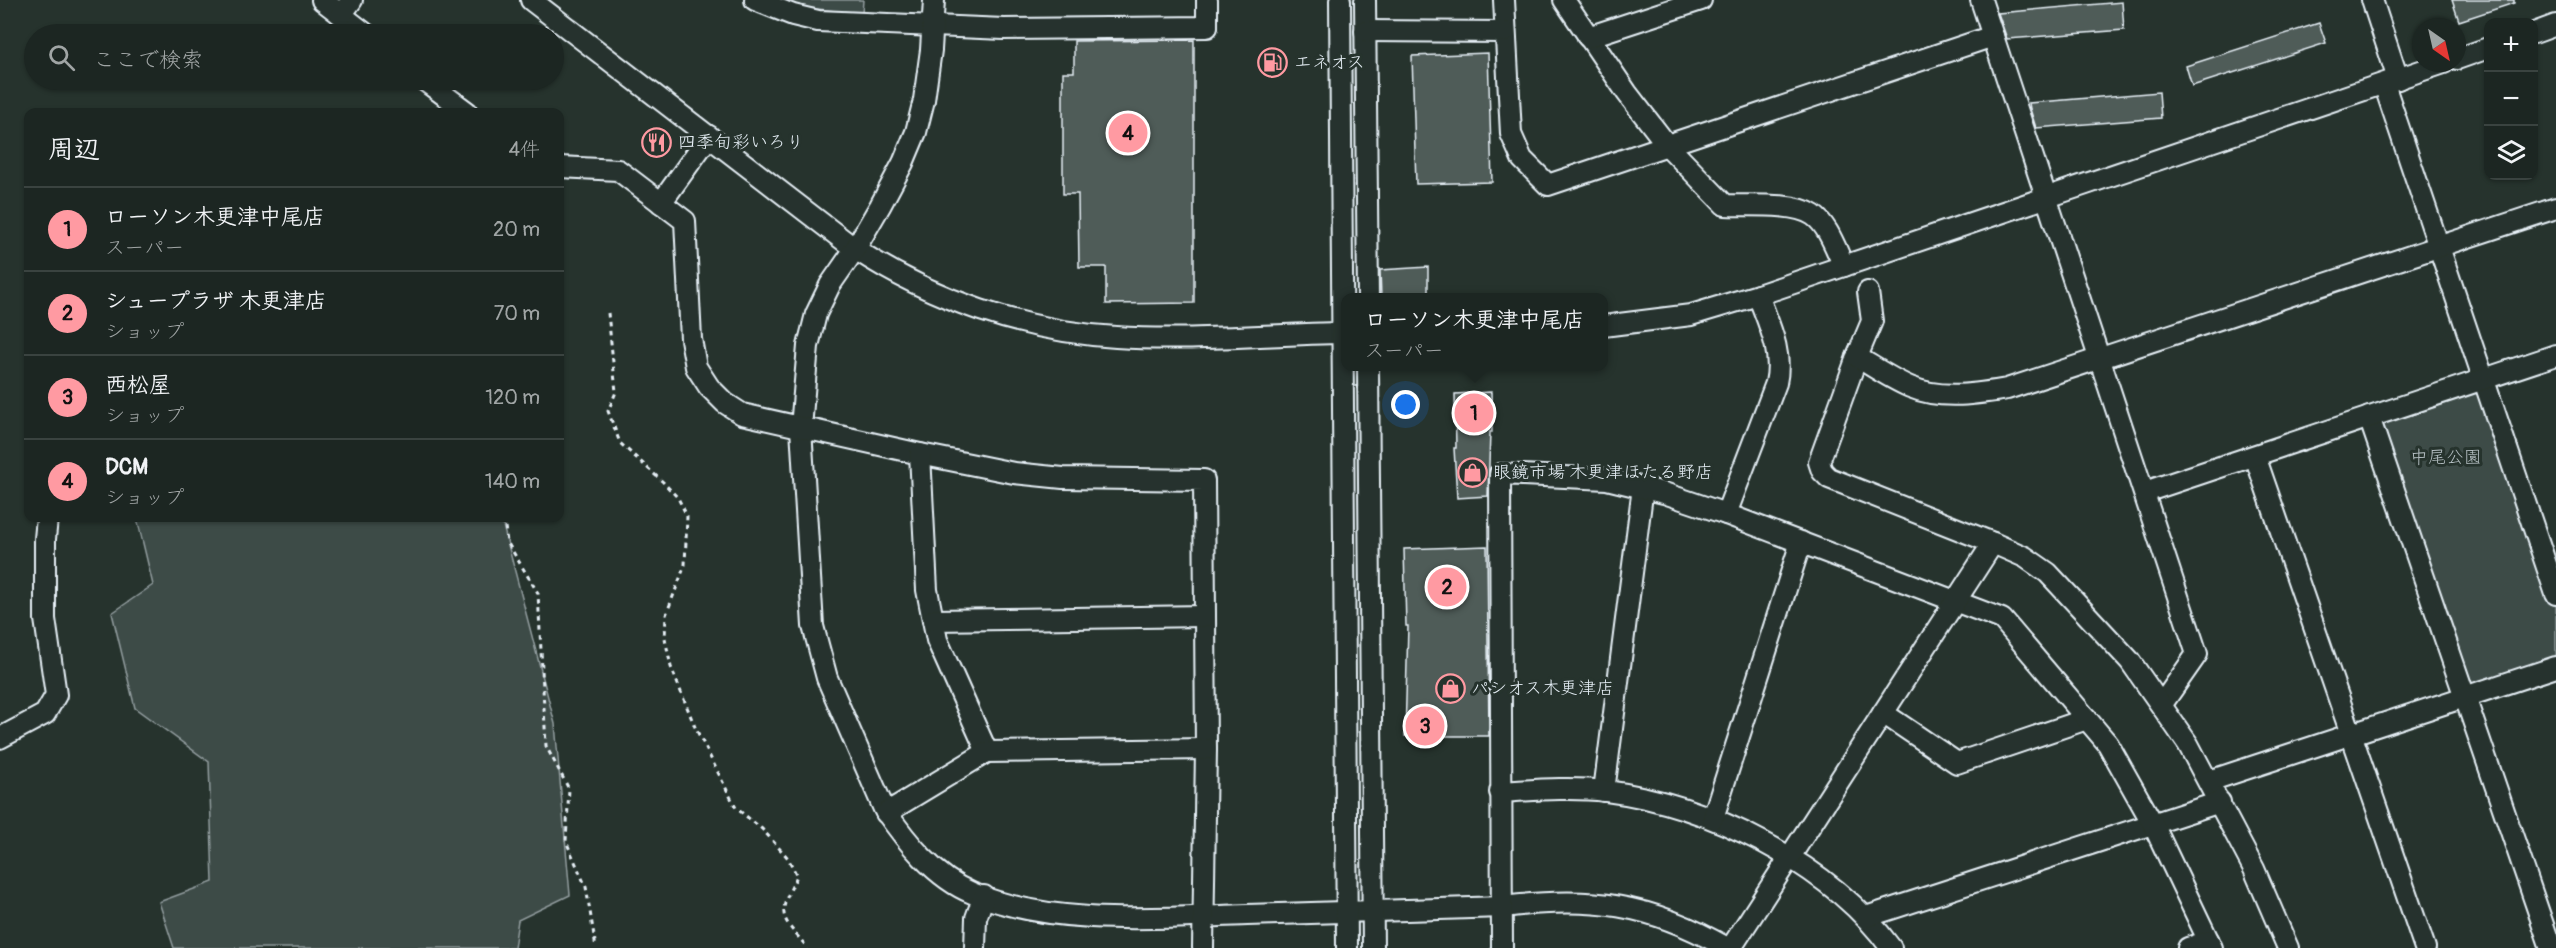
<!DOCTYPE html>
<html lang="ja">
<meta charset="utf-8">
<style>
body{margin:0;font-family:Pangolin,"Klee One",sans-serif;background:#29322f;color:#f1f3f6}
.controls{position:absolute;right:18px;top:18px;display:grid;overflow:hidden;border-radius:12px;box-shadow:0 2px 4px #0004}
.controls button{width:54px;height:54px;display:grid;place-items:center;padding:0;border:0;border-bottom:2px solid #3a4340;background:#1c2622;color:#f1f3f6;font:30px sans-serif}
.compass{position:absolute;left:2412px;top:18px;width:54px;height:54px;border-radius:50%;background:#1c2622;box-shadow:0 2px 4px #0004;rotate:146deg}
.you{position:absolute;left:1406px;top:405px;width:21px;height:21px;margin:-15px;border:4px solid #fff;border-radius:50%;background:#1a73e8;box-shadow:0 0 0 9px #1a73e833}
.badge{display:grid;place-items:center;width:39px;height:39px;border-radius:50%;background:#ff9aa2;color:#111;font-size:20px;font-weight:700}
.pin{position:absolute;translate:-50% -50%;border:3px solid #fff;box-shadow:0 2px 6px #0006}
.popup{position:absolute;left:1341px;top:293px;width:267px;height:78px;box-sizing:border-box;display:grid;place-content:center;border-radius:12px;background:#1c2622;filter:drop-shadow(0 2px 4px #0005);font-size:20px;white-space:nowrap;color:#a0a5a5}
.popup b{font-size:22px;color:#f1f3f6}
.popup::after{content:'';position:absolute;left:50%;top:100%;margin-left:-12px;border:12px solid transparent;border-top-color:#1c2622}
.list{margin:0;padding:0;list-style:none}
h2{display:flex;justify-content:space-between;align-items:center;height:78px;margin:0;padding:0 24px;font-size:26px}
h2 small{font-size:20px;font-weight:400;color:#a0a5a5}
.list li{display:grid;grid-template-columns:39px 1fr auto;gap:18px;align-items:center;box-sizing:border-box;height:84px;padding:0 24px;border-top:2px solid #3a4340}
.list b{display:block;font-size:22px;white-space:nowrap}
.list p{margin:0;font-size:20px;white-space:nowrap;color:#a0a5a5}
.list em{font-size:20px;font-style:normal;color:#a0a5a5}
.icon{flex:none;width:33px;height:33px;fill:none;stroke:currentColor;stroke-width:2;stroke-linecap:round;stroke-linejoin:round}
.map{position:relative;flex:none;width:2556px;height:948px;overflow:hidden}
.search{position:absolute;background:#1c2622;box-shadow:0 2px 4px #0004;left:24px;top:24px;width:540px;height:66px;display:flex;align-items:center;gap:15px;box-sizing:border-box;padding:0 21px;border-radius:33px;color:#a0a5a5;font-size:22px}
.panel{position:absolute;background:#1c2622;box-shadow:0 2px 4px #0004;left:24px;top:108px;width:540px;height:414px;border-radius:12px}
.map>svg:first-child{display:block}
.green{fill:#3e4b47;stroke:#939ea0;stroke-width:1.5}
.building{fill:#505c59;stroke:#e8f1f8;stroke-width:1.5}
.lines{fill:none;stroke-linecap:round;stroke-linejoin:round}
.minor-casing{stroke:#e8f1f8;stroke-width:24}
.path{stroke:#e8f1f8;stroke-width:3;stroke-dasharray:4.5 4.5;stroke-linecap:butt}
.minor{stroke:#26332d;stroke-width:20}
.labels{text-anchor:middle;stroke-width:6;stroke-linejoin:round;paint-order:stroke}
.poi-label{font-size:18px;fill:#e8f1f8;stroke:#26332d;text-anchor:start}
.park-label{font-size:18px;fill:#b5bfc3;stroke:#26332d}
</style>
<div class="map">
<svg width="2556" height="948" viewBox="0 0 2556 948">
<rect width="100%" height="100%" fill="#26332d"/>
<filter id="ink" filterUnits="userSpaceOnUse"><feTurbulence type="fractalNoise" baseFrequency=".0167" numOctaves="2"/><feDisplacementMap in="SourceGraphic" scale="12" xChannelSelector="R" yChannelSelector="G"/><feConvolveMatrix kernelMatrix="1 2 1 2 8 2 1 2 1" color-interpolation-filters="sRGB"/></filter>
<g filter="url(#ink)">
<g class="green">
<path d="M 783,0 L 863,0 L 862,14 L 801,7 Z"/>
<path d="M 2483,379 L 2556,594 L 2556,667 L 2465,697 L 2369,417 Z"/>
<path d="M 137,518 L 501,518 L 555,724 L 570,895 L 518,920 L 514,948 L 174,948 L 159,902 L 213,882 L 209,762 L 135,708 L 112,613 L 153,585 Z"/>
</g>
<g class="building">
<path d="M 2452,0 L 2514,0 L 2514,3 L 2459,21 Z"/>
<path d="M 2122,2 L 2124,30 L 2007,39 L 1998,13 Z"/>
<path d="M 2319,23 L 2326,43 L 2192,86 L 2186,66 Z"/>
<path d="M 1194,40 L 1194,303 L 1106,304 L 1106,267 L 1079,267 L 1078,194 L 1063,194 L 1063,72 L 1074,72 L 1074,41 Z"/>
<path d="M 1488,53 L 1492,182 L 1416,184 L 1412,56 Z"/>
<path d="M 2159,92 L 2161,118 L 2036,128 L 2030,109 L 2029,103 Z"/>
<path d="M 1428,267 L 1428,297 L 1381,297 L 1380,270 Z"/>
<path d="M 1491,392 L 1492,432 L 1490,432 L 1488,496 L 1457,498 L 1454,448 L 1456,448 L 1455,394 Z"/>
<path d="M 1487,546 L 1489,736 L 1405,736 L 1408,626 L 1406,626 L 1404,549 Z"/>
</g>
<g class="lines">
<defs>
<g id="minor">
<path d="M 322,0 L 366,34"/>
<path d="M 531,0 L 855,249 C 933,300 1023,331 1116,337 C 1193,342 1269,334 1345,333"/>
<path d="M 755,0 L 793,15 L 818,21 L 1004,29 L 1207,27 L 1207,0"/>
<path d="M 934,0 L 931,50 L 924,100 L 916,132 L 903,163 L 880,206 L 855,249 L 830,285 L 816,314 L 808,346 L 801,428 L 813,626 L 827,678 L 884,809 C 906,841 935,878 972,893 C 1056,927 1158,918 1247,915 C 1333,912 1418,909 1503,907 C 1590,896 1650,903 1727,948"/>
<path d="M 1340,0 L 1347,948"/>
<path d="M 1365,0 L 1368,298"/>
<path d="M 1504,0 L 1511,134 L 1522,159 L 1548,185 L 1993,36"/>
<path d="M 1564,0 L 1627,93 L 1667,145 L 1725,205 C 1749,206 1793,202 1813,215 C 1828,225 1836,250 1844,266"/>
<path d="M 1981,0 L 2197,654 L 2162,704"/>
<path d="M 2372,0 L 2398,79"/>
<path d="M 341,15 L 352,0"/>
<path d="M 1365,31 L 1505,32"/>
<path d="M 2534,33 L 2556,25"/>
<path d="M 1588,37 L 1701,0"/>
<path d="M 2457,59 L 2488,48"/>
<path d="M 424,80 L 467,112"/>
<path d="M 2384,84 L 2556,594"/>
<path d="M 560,167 L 618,170 L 685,221 L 691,339 L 696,367 L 709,387 L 725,403 L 742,414 L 920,454 L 1014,473 L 1063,478 L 1204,480 L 1206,749 L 1203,948"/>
<path d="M 661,203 L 709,136"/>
<path d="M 1868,292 L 1872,321 L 1857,357 L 1819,462 L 1822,471 L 1829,478 L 1993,543 L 2025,557 L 2048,573 L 2130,661 L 2188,744 L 2254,869 L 2288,948"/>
<path d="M 1603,326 L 1691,315 L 1758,295 L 2444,63"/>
<path d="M 1857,357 C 1874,367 1891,379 1910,387 C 1941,400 1975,394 2007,389 L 2556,208"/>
<path d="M 1368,366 L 1373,948"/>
<path d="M 2369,417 L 2551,948"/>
<path d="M 920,454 L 927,590 L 937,640 L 987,752"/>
<path d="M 2255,456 L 2425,948"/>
<path d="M 2145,492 L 2556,355"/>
<path d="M 1726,514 L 1776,383 C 1783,352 1769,325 1758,295"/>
<path d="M 933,620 L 1205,616"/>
<path d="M 1883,713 L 1957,763 L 2087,719"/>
<path d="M 0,738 L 45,714 L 56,695 L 45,619 L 45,539 L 47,518"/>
<path d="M 2209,781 L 2556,667"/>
<path d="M 1604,791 L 1643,487"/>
<path d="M 1500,792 C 1535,790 1571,787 1606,791 C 1708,804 1829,863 1891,948"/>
<path d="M 886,813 L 987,752 L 1206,749"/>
<path d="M 1713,818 L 1801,542"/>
<path d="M 1866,917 L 2220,802"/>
<path d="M 975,948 L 976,918 L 984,896"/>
<path d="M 1502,948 L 1500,474 L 1607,479 L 1664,493 L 1726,514 L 2002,619 L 2108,744 L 2153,824 L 2212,948"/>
<path d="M 1731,948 L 1993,543"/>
<path d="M 2188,948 L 2209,941"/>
</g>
</defs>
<use href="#minor" class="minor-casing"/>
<g class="path">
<path d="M 608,313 L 616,392 L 608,411 L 620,443 L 663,482 L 678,498 L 687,516 L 685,565 L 666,615 L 665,638 L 671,667 L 695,727 L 736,808 L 762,829 L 788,858 L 797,876 C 777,916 779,915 808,948"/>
<path d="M 504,518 L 507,542 L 538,593 L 546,746 L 569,789 L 566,841 L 586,887 L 596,948"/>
</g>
<use href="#minor" class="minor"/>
</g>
</g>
<defs>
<symbol id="fuel-ring" viewBox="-11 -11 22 22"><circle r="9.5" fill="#26332d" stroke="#ff9aa2" stroke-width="1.5"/><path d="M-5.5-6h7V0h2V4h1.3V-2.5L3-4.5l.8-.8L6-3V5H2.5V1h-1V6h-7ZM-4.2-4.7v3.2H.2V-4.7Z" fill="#ff9aa2"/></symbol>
<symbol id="restaurant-ring" viewBox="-11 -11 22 22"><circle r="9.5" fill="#26332d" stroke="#ff9aa2" stroke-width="1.5"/><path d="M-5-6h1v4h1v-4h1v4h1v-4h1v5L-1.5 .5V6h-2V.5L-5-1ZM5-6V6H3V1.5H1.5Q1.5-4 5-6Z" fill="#ff9aa2"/></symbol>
<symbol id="shop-ring" viewBox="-11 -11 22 22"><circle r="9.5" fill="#26332d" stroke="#ff9aa2" stroke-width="1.5"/><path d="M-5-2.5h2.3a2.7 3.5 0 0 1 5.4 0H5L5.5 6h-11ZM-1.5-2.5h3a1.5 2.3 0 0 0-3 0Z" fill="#ff9aa2"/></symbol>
</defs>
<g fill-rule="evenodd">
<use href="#fuel-ring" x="1256" y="46" width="33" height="33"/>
<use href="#restaurant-ring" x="640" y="126" width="33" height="33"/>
<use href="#shop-ring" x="1456" y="456" width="33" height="33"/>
<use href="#shop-ring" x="1434" y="672" width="33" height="33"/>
</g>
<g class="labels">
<g class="poi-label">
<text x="1294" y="68">エネオス</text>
<text x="678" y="148">四季旬彩いろり</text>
<text x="1493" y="478">眼鏡市場 木更津ほたる野店</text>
<text x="1471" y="694">パシオス木更津店</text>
</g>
<g class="park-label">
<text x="2446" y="463">中尾公園</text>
</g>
</g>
</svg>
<div class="controls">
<button>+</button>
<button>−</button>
<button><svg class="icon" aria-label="layers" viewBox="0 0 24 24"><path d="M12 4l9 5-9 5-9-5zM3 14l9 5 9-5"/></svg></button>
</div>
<svg class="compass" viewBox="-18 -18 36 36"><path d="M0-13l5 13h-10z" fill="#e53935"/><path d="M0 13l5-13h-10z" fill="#a0a5a5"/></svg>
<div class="you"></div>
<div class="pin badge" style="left:1474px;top:413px">1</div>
<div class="popup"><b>ローソン木更津中尾店</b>スーパー</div>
<div class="pin badge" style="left:1447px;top:587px">2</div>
<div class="pin badge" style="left:1425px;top:726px">3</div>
<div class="pin badge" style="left:1128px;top:133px">4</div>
<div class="search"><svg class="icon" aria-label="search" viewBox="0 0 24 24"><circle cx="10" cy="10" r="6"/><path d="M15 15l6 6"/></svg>ここで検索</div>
<section class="panel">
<h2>周辺<small>4件</small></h2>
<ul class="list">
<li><span class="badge">1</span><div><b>ローソン木更津中尾店</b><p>スーパー</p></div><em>20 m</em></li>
<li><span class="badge">2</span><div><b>シュープラザ 木更津店</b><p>ショップ</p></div><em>70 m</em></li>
<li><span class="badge">3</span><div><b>西松屋</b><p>ショップ</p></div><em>120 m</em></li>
<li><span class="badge">4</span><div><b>DCM</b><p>ショップ</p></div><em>140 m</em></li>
</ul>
</section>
</div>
